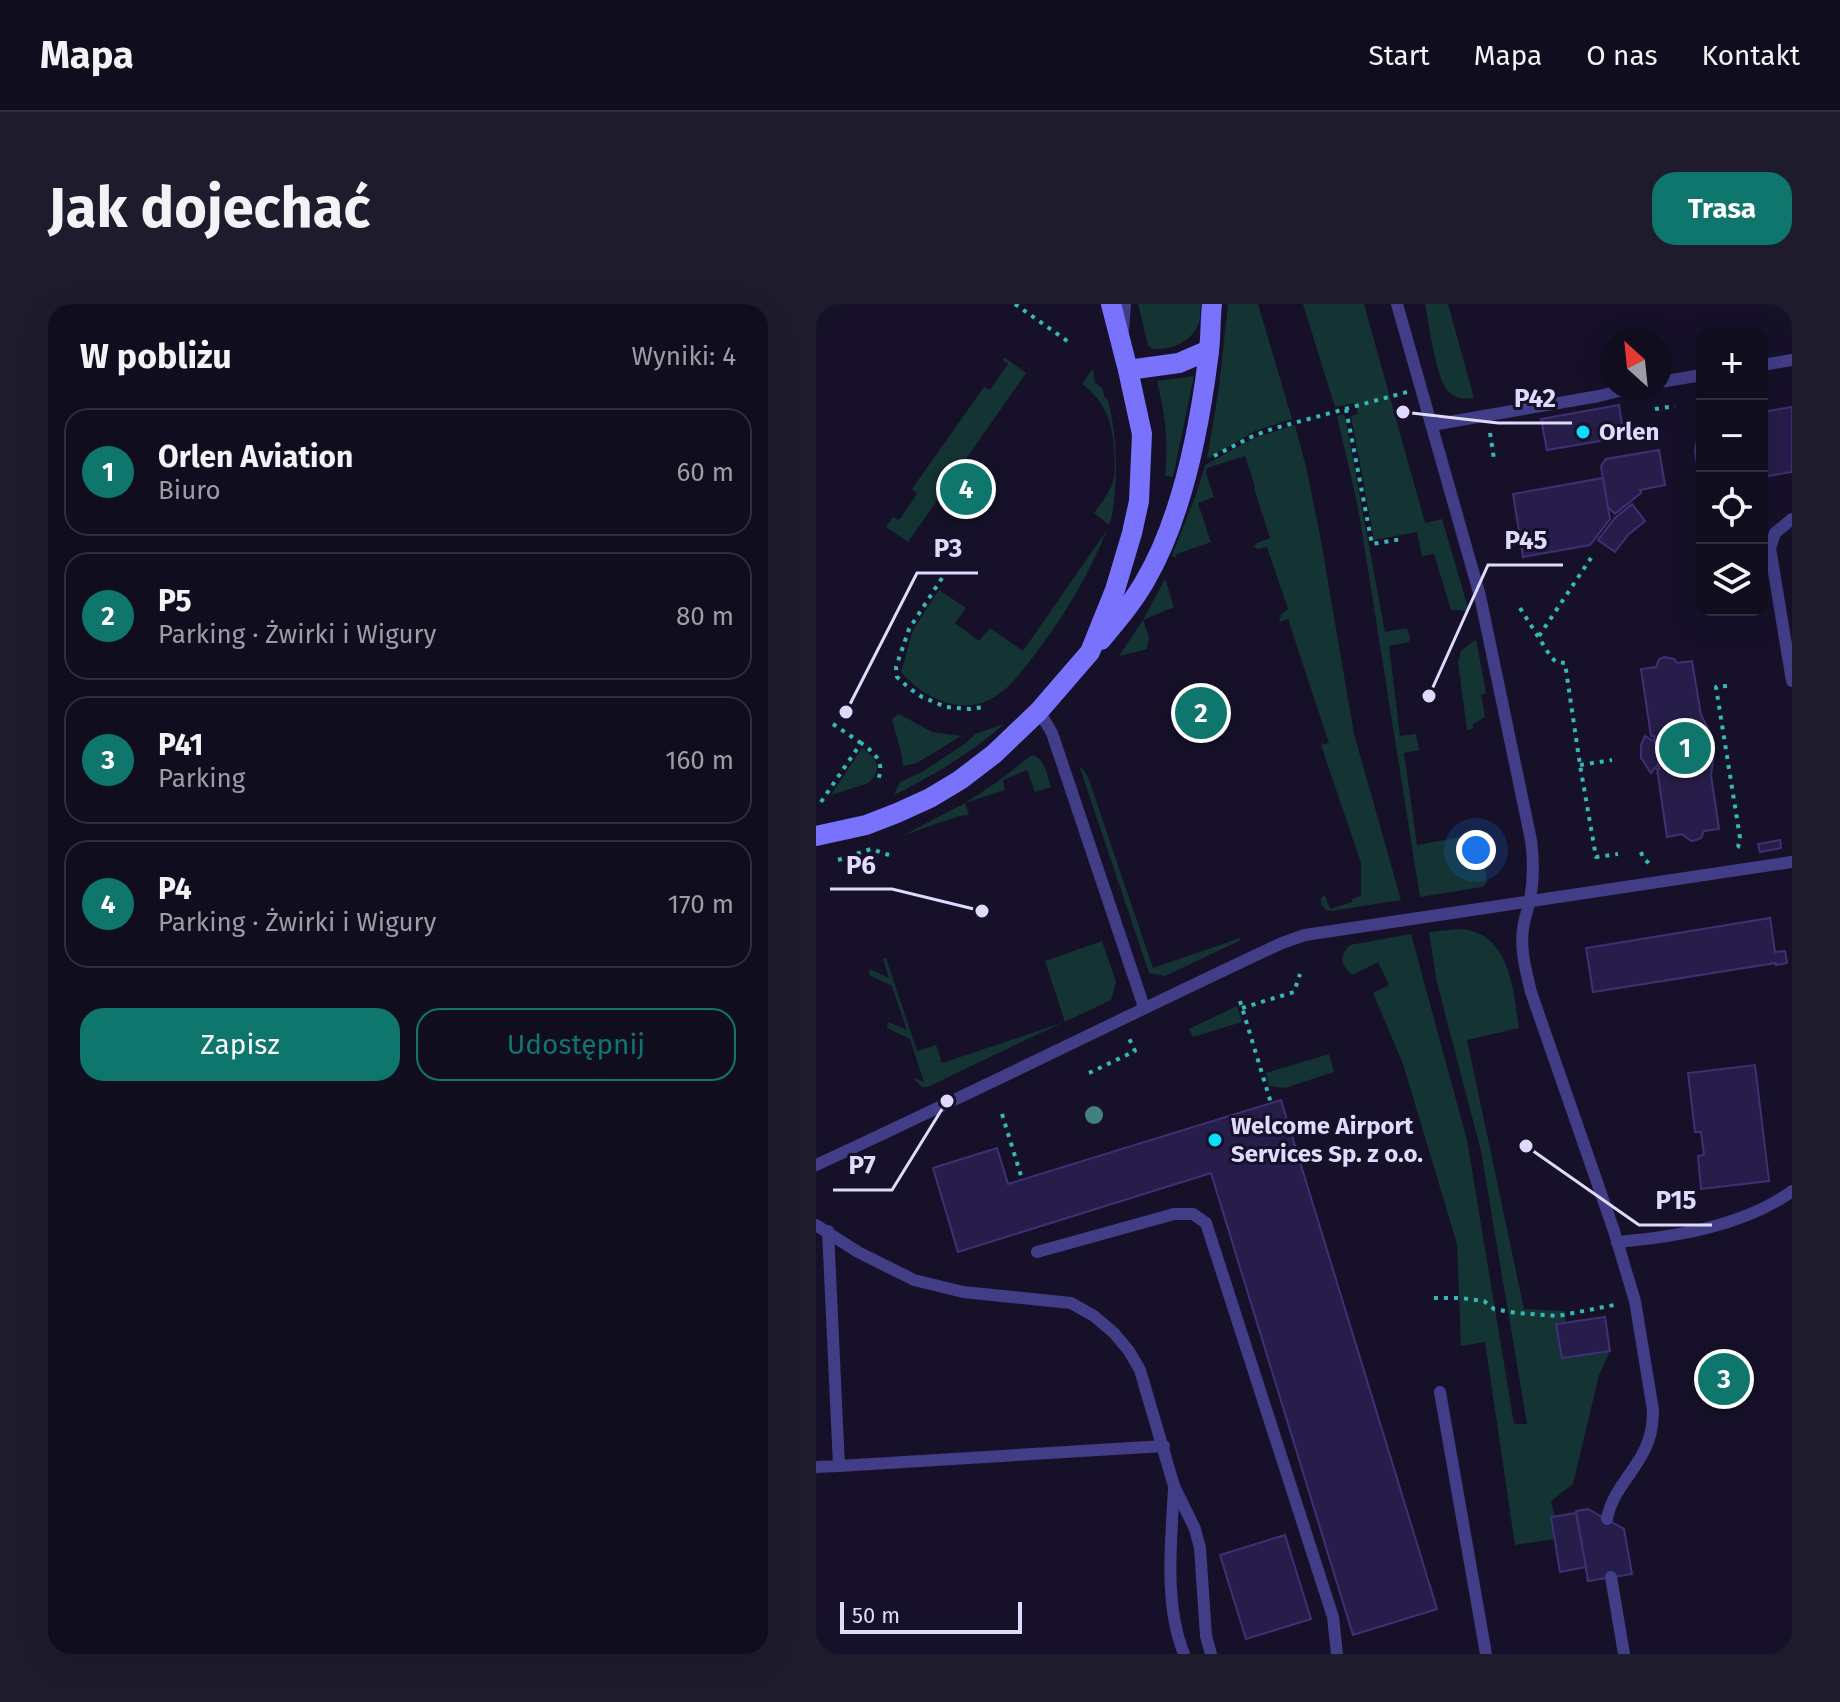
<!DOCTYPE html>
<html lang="pl">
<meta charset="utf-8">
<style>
body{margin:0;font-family:"Fira Sans",sans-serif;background:#1e1b2c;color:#f1f3f6}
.controls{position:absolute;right:24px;top:24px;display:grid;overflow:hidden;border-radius:16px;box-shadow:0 8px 32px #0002}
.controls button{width:72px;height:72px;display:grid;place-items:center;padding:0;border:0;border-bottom:2px solid #302d3d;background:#100d1f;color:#f1f3f6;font:40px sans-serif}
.compass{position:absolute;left:784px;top:24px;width:72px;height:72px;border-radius:50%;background:#100d1f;box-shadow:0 8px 32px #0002;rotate:333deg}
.scale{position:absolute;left:24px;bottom:20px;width:182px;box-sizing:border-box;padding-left:8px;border:4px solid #dfdafe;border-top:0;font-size:22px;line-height:28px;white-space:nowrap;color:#dfdafe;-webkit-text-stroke:6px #161129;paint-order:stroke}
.you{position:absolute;left:660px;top:546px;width:28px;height:28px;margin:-20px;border:6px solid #fff;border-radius:50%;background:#1a73e8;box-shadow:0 0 0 12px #1a73e833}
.badge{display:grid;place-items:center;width:52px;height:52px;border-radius:50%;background:#0f766e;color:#fff;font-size:26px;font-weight:700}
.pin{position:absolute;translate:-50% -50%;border:4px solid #fff;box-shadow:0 2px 8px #0006}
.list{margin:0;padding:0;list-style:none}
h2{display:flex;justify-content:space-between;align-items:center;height:104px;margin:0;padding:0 32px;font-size:34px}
h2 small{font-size:26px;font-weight:400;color:#9c9ca4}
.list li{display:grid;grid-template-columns:52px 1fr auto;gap:24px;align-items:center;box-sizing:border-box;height:128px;margin:0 16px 16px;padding:0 16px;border:2px solid #302d3d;border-radius:24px}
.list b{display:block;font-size:30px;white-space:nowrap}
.list p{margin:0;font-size:26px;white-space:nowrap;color:#9c9ca4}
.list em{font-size:26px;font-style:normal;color:#9c9ca4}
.actions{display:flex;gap:16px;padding:24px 32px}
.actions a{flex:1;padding:18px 0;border:2px solid #0f766e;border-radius:24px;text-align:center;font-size:28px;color:#0f766e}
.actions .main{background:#0f766e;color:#fff}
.icon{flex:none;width:44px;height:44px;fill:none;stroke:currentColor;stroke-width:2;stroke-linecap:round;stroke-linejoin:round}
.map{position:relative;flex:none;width:976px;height:1350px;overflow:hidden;border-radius:24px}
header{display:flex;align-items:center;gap:48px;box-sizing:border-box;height:112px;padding:0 40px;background:#100d1f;border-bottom:2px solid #302d3d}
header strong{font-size:38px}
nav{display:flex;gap:44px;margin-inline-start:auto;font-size:28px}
.intro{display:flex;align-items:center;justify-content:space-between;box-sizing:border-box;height:192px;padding:0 48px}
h1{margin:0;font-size:56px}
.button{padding:20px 36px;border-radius:24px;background:#0f766e;color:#fff;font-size:28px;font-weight:700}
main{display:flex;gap:48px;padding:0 48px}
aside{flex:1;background:#100d1f;border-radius:24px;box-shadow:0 8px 32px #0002}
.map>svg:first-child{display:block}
.green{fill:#143333}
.building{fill:#271d4a;stroke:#3f3075;stroke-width:2}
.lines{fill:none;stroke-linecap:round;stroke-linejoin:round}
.path{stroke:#32bab5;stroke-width:4;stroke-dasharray:4 6;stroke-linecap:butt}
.lane{stroke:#413d87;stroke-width:12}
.secondary{stroke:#7972fd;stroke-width:20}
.tree{fill:#41827e}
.poi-dot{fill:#09ddfb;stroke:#161129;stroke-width:3}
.labels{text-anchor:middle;stroke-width:6;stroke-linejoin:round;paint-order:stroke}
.poi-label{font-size:24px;font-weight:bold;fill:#dfdafe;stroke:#161129;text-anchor:start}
.leader{fill:none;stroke:#dfdafe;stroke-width:3}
.callout-dot{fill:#dfdafe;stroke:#161129;stroke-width:3}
.callout-label{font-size:26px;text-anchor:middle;font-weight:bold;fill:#dfdafe;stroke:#161129;stroke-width:6;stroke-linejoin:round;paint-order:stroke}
</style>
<header>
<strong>Mapa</strong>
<nav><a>Start</a><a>Mapa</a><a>O nas</a><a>Kontakt</a></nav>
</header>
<div class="intro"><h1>Jak dojechać</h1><a class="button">Trasa</a></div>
<main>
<aside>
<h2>W pobliżu<small>Wyniki: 4</small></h2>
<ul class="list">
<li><span class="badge">1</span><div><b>Orlen Aviation</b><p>Biuro</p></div><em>60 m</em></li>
<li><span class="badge">2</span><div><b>P5</b><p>Parking · Żwirki i Wigury</p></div><em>80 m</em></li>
<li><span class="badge">3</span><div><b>P41</b><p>Parking</p></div><em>160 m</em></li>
<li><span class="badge">4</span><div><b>P4</b><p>Parking · Żwirki i Wigury</p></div><em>170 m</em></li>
</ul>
<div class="actions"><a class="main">Zapisz</a><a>Udostępnij</a></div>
</aside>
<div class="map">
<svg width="976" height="1350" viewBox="0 0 976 1350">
<rect width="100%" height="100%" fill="#161129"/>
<g class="green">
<path d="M 322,0 L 385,0 C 384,6 385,15 382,21 C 374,39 355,46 336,45 L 332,41 Z"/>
<path d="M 412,0 L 442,0 L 476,115 L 439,127 L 391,155 L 403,83 Z"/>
<path d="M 487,0 L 548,0 L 609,219 L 626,215 L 653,307 L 635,306 L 618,250 L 606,252 L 601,228 L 558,236 L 535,112 L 542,110 L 540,99 L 519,103 Z"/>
<path d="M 609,0 L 632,0 L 658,94 C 648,95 641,95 633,88 C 620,77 613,19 609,0 Z"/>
<path d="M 188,53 L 210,69 L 92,238 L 70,223 L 77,213 L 83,216 L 101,190 L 96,185 L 168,83 L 174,86 L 192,60 L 187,56 Z"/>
<path d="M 277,64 L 279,79 L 286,84 L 289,94 L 292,96 C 300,129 302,162 298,196 C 297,204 297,212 293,221 L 278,209 C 284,201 291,192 295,183 C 300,171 299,157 298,145 C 296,117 289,97 266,80 Z"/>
<path d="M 378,72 L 357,173 L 349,172 C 353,137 349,111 341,77 Z"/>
<path d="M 527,110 L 529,113 L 569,328 L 591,324 L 594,333 L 593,338 L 573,342 L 584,432 L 600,430 L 603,446 L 588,449 L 601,541 L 672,528 L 668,557 L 671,577 L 669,581 L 666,583 L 604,593 L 542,203 L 521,112 Z"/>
<path d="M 479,121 L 491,167 L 504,231 L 538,430 L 585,596 L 515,607 L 510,606 L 505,600 L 505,594 L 509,591 L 514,605 L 536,598 L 536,595 L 545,592 L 545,559 L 505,441 L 513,439 L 472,315 L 463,318 L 465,311 L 472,305 L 451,243 L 442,245 L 438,243 L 441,239 L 454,234 L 438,184 L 439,183 L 429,152 L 391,164 L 390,169 L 398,193 L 382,199 L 395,238 L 361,250 L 359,254 L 356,251 L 381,188 L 389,161 L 438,134 Z"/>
<path d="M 291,226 C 273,270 249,311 220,349 C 207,366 193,386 173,396 C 142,411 105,392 85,368 L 97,326 L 123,286 L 150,304 L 139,319 L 163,337 L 174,324 L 207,347 Z"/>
<path d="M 349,275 L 358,303 L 327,316 L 333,333 L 331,345 L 303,352 L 327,316 Z"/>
<path d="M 660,335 L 670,389 L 665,391 L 669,413 L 657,420 L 657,425 L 651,426 L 642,358 L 645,347 Z"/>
<path d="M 83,410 L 116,428 L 145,432 L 101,459 L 87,462 L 86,452 L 76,415 Z"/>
<path d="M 188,420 C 154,450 118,471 78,491 L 84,478 L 106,468 L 135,449 L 150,439 L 159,430 Z"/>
<path d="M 46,444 C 61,455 67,463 53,479 L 15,491 Z"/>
<path d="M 216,451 C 229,454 231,472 235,483 L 219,488 L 211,466 L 187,476 L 189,486 L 149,499 L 153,511 L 143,512 L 88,531 L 149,499 L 181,478 Z"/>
<path d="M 264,464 L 266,464 L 272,473 L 337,664 L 424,634 L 425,636 L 349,672 L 333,669 Z"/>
<path d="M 642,625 C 694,627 697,684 703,724 L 651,736 L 708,1005 L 749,1007 L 750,1019 L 741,1021 L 746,1054 L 794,1047 L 783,1071 L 757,1180 L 735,1197 L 739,1212 L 735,1214 L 739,1235 L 699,1241 L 669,1038 L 645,1042 L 641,940 L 587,760 L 557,689 L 573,681 L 562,658 L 536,671 C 524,661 523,651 534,641 L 595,630 L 651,836 L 698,1120 L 711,1120 L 665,847 L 621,679 L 613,628 Z"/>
<path d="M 286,637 L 300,678 L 295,696 C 234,725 172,753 112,783 L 106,783 L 97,774 L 108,778 L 94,735 L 71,724 L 72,718 L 91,726 L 76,682 L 53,671 L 54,665 L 73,674 L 67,655 L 70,654 L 101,747 L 120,741 L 126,759 L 249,718 L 229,657 Z"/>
<path d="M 421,702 L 426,718 L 377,733 L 373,725 Z"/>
<path d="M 513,750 L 518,768 L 469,784 L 453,782 L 450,769 Z"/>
</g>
<g class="building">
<path d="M 803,101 L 808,133 L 731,146 L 725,115 Z"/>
<path d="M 976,103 L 976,168 L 946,173 L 946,108 Z"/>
<path d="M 886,130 L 886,167 L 881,160 L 879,147 L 880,140 Z"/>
<path d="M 843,146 L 849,181 L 824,186 L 825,189 L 799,210 L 791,202 L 785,162 L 790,155 Z"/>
<path d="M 787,174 L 794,215 L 774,241 L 707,253 L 697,190 Z"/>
<path d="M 816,200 L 829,217 L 812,231 L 799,248 L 782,236 L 799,214 Z"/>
<path d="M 848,353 L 858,355 L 861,359 L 876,357 L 885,411 L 894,428 L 897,438 L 898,449 L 895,471 L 903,525 L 888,527 L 885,534 L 880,536 L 875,537 L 866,530 L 851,533 L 841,465 L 843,465 L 839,438 L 838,432 L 835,432 L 825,365 L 840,363 L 843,355 Z"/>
<path d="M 829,432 L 839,438 L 843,459 L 835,469 L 825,454 L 825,441 Z"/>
<path d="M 964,536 L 965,544 L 944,548 L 942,540 Z"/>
<path d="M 954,614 L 959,648 L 969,647 L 971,659 L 960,661 L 960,659 L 777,688 L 770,644 Z"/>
<path d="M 939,761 L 953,877 L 885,885 L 882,852 L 888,851 L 885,828 L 879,828 L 872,769 Z"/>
<path d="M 465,796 L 621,1305 L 537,1331 L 395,869 L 142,948 L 117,864 L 181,844 L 192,880 Z"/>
<path d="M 789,1013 L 794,1047 L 746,1054 L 740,1020 Z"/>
<path d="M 772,1205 L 808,1225 L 816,1270 L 772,1277 L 760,1207 Z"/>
<path d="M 760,1209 L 770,1263 L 744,1268 L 735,1213 Z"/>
<path d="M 469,1231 L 495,1315 L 430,1335 L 404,1251 Z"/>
</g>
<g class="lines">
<g class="path">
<path d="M 199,0 L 254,39"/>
<path d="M 530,105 L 556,240 L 586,235"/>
<path d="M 839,105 L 859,102"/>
<path d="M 674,129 L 678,155"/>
<path d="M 398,152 L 437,132 L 456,125 L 591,88"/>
<path d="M 126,274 L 93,325 L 80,363 L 81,373 L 93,384 L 106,393 L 130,403 L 154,405 L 168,403"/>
<path d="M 704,304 L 735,353 L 740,358 L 749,359 L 764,461 L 780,553 L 802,550"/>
<path d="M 723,332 L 775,254"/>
<path d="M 911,382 L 900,383 L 924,534 L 922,543 L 918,547"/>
<path d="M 17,420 L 45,439"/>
<path d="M 764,461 L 796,456"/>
<path d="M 5,498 L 45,439 C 59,449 69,458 62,476"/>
<path d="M 825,548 L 827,554 L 835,561"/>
<path d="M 22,556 L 55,545 L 73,551"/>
<path d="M 424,697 L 455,799"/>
<path d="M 426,704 L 478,688 L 484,670"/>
<path d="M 273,769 L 319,747 L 311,730"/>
<path d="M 186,810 L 206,875"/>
<path d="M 618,994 L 645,994 L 668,997 L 678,1005 L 700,1009 L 742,1012 L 803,1000"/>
</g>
<g class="lane">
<path d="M 581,0 L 664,292 L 715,536 C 718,558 718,578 713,600 C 711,608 708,616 707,625 C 704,646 710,667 715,688 L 798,927 L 819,997 L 837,1106 C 837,1117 836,1127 832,1138 C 822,1166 796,1185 791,1215"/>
<path d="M 307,27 L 309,0"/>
<path d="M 946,61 L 976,56"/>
<path d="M 844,78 L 886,71"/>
<path d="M 616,121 L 783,92 L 815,84"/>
<path d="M 976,215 L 959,229 L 954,244 L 976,377"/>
<path d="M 223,407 L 236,429 L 328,703"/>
<path d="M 0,861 C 156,789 310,712 466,639 L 489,631 L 976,558"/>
<path d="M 0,921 L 42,948 L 98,976 L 147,988 L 255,999 L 278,1012 L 298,1029 L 313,1047 L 324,1066 L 358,1182 L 379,1225 L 384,1244 L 390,1332 L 395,1350"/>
<path d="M 801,938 C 858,933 929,922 976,887"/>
<path d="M 221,948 L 358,910 L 377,910 L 390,919 L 517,1313 L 521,1350"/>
<path d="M 624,1088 L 670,1350"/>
<path d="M 23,1162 L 348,1142"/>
<path d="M 0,1163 L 23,1162 L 12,927"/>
<path d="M 358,1185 C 355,1237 348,1301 368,1350"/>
<path d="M 795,1273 L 808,1350"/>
</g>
<g class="secondary">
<path d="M 312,66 L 363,59 L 393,46"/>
<path d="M 285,336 C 301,317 317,298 329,277 C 366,214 383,126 392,55 C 395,37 394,18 396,0"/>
<path d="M 0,532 L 50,521 L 81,509 L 114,494 L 144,476 L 178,450 L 223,407 L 274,348 L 299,286 L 316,229 L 323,197 L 326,130 L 312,66 L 295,0"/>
</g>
</g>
<circle class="tree" cx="278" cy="811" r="9"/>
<g class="poi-dot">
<circle cx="767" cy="128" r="8"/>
<circle cx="399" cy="836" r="8"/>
</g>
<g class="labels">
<g class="poi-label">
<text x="783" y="136">Orlen</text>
<text x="415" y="830">Welcome Airport<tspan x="415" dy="28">Services Sp. z o.o.</tspan></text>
</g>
</g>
<path class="leader" d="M587 108L682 119H756M613 392L672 261H747M30 408L101 269H162M166 607L76 585H14M131 797L76 886H17M710 842L823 921H896"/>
<g class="callout-dot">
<circle cx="587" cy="108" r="8"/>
<circle cx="613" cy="392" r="8"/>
<circle cx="30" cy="408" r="8"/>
<circle cx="166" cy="607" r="8"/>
<circle cx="131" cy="797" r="8"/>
<circle cx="710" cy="842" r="8"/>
</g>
<g class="callout-label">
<text x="719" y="103">P42</text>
<text x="710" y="245">P45</text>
<text x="132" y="253">P3</text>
<text x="45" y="570">P6</text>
<text x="46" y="870">P7</text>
<text x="860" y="905">P15</text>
</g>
</svg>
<div class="controls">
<button>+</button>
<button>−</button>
<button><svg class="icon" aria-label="locate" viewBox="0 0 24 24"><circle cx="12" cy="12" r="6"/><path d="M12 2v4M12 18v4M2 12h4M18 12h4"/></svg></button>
<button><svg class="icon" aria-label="layers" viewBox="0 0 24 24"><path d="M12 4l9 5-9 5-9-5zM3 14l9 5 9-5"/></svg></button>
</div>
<svg class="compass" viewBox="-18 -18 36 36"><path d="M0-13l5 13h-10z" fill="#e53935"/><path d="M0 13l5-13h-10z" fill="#9c9ca4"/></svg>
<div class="scale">50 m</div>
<div class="you"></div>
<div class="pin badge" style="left:869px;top:444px">1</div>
<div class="pin badge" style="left:385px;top:409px">2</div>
<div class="pin badge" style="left:908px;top:1075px">3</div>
<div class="pin badge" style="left:150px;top:185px">4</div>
</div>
</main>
